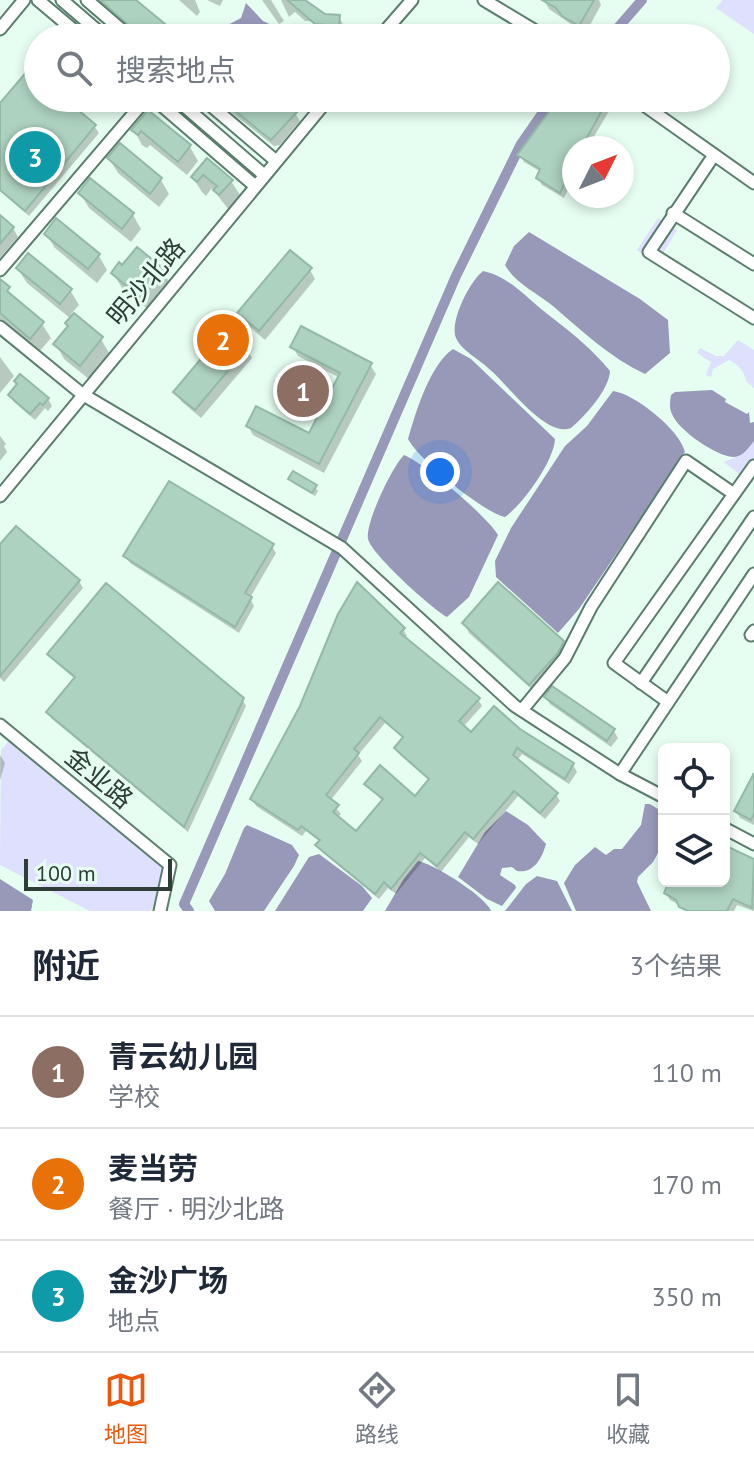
<!DOCTYPE html>
<html lang="zh">
<meta charset="utf-8">
<style>
body{margin:0;font-family:"PT Sans","Noto Sans SC",sans-serif;background:#f6f6f7;color:#1f2937}
.controls{position:absolute;right:24px;bottom:24px;display:grid;overflow:hidden;border-radius:12px;box-shadow:0 4px 12px #0003}
.controls button{width:72px;height:72px;display:grid;place-items:center;padding:0;border:0;border-bottom:2px solid #e0e1e3;background:#fff;color:#1f2937;font:40px sans-serif}
.compass{position:absolute;left:562px;top:136px;width:72px;height:72px;border-radius:50%;background:#fff;box-shadow:0 4px 12px #0003;rotate:48deg}
.scale{position:absolute;left:24px;bottom:20px;width:148px;box-sizing:border-box;padding-left:8px;border:4px solid #2e3d36;border-top:0;font-size:22px;line-height:28px;white-space:nowrap;color:#2e3d36;-webkit-text-stroke:6px #e6fdf1;paint-order:stroke}
.you{position:absolute;left:440px;top:472px;width:28px;height:28px;margin:-20px;border:6px solid #fff;border-radius:50%;background:#1a73e8;box-shadow:0 0 0 12px #1a73e833}
.badge{display:grid;place-items:center;width:52px;height:52px;border-radius:50%;background:#ea580c;color:#fff;font-size:26px;font-weight:700}
.pin{position:absolute;translate:-50% -50%;border:4px solid #fff;box-shadow:0 2px 8px #0006}
.list{margin:0;padding:0;list-style:none}
h2{display:flex;justify-content:space-between;align-items:center;height:104px;margin:0;padding:0 32px;font-size:34px}
h2 small{font-size:26px;font-weight:400;color:#747a83}
.list li{display:grid;grid-template-columns:52px 1fr auto;gap:24px;align-items:center;box-sizing:border-box;height:112px;padding:0 32px;border-top:2px solid #e0e1e3}
.list b{display:block;font-size:30px;white-space:nowrap}
.list p{margin:0;font-size:26px;white-space:nowrap;color:#747a83}
.list em{font-size:26px;font-style:normal;color:#747a83}
.icon{flex:none;width:44px;height:44px;fill:none;stroke:currentColor;stroke-width:2;stroke-linecap:round;stroke-linejoin:round}
.map{position:relative;flex:none;width:754px;height:911px;overflow:hidden}
.search{position:absolute;background:#fff;box-shadow:0 4px 12px #0003;left:24px;right:24px;top:24px;height:88px;display:flex;align-items:center;gap:20px;box-sizing:border-box;padding:0 28px;border-radius:44px;color:#747a83;font-size:30px}
.sheet{height:440px;background:#fff}
nav{display:flex;justify-content:space-around;align-items:center;box-sizing:border-box;height:112px;border-top:2px solid #e0e1e3;background:#fff;font-size:22px;color:#747a83}
nav a{display:grid;justify-items:center;gap:4px}
nav .on{color:#ea580c}
.map>svg:first-child{display:block}
.green{fill:#dee0fd}
.water{fill:#9899b9}
.shadow{fill:#0003;fill-rule:evenodd}
.lines{fill:none;stroke-linecap:round;stroke-linejoin:round}
.canal{stroke:#9899b9;stroke-width:10}
.building{fill:#aed2c0;stroke:#93baa6;stroke-width:2;fill-rule:evenodd}
.minor-casing{stroke:#5a7e6d;stroke-width:15}
.minor{stroke:#fff;stroke-width:11}
.labels{text-anchor:middle;stroke-width:6;stroke-linejoin:round;paint-order:stroke}
.street-label{font-size:26px;fill:#2e3d36;stroke:#e6fdf1}
</style>
<div class="map">
<svg width="754" height="911" viewBox="0 0 754 911">
<rect width="100%" height="100%" fill="#e6fdf1"/>
<g class="green">
<path d="M 723,0 L 754,0 L 754,34 L 716,8 Z"/>
<path d="M 658,218 L 677,230 L 657,263 L 637,250 Z"/>
<path d="M 738,340 L 754,350 L 754,388 L 746,381 C 745,371 737,364 729,360 L 713,369 L 711,377 L 706,375 L 711,362 L 697,353 L 700,348 L 716,356 L 724,356 Z"/>
<path d="M 754,441 L 754,458 L 739,474 L 724,462 L 741,455 Z"/>
<path d="M 11,738 L 159,860 C 166,879 158,893 151,911 L 90,911 L 0,865 L 1,750 Z"/>
</g>
<g class="water">
<path d="M 246,3 L 263,21 L 278,28 L 280,38 L 229,36 L 225,32 L 226,26 L 241,18 Z"/>
<path d="M 529,232 L 640,299 L 668,320 L 670,353 L 645,374 C 609,357 582,331 553,306 C 537,293 515,283 505,265 L 514,246 Z"/>
<path d="M 483,271 C 511,277 528,300 550,316 C 572,333 593,350 610,371 C 609,390 585,416 571,428 C 545,438 507,383 488,368 C 479,359 461,350 456,338 C 449,322 470,281 483,271 Z"/>
<path d="M 453,349 L 471,359 L 555,439 C 554,461 523,504 505,517 C 484,513 418,459 408,439 C 415,414 430,364 453,349 Z"/>
<path d="M 712,390 L 726,399 L 725,402 L 747,414 L 749,412 L 750,423 L 754,422 L 754,441 C 749,447 743,457 734,457 C 717,457 678,430 672,414 C 669,408 670,402 671,395 L 675,392 Z"/>
<path d="M 613,391 C 635,394 680,430 685,452 L 579,609 L 558,633 L 496,577 L 495,561 L 511,528 L 565,446 L 587,426 Z"/>
<path d="M 404,455 C 424,463 487,516 498,535 L 469,597 L 447,617 C 433,610 371,554 368,539 C 365,523 392,467 404,455 Z"/>
<path d="M 645,804 L 650,804 L 664,813 L 664,842 L 653,862 L 638,877 L 637,882 L 651,911 L 576,911 L 564,883 L 575,865 L 595,847 L 606,855 L 614,849 L 622,849 L 641,825 Z"/>
<path d="M 506,811 L 528,825 L 546,844 C 542,858 534,874 517,871 L 512,867 L 502,868 L 500,875 L 515,885 L 516,888 L 502,906 L 487,899 L 458,877 L 485,832 Z"/>
<path d="M 247,825 L 292,845 L 299,855 L 294,866 L 264,911 L 215,911 L 209,901 L 225,874 L 244,828 Z"/>
<path d="M 319,854 L 362,886 L 372,898 L 363,911 L 275,911 L 309,857 Z"/>
<path d="M 418,861 C 434,864 485,896 491,911 L 385,911 L 403,880 Z"/>
<path d="M 537,876 L 557,881 L 572,911 L 505,911 L 526,884 Z"/>
<path d="M 0,879 L 33,900 L 31,911 L 0,911 Z"/>
</g>
<g class="shadow">
<path d="M 95,0 L 132,0 L 177,38 L 141,38 Z"/>
<path d="M 179,0 L 195,0 L 200,12 L 197,16 Z"/>
<path d="M 207,0 L 223,0 L 220,6 Z"/>
<path d="M 262,0 L 271,0 L 284,21 L 279,24 Z"/>
<path d="M 281,0 L 302,0 L 317,13 L 339,17 L 347,32 L 347,38 L 325,38 L 310,25 L 329,27 L 325,22 L 305,21 L 295,12 L 289,17 Z"/>
<path d="M 544,0 L 599,0 L 601,5 L 585,34 L 549,9 Z"/>
<path d="M 301,31 L 316,38 L 317,38 L 300,38 Z"/>
<path d="M 38,79 L 38,98 L 61,98 L 95,127 L 99,133 L 29,216 L 0,191 L 0,106 Z"/>
<path d="M 213,98 L 277,98 L 295,113 L 300,121 L 280,145 L 274,146 Z"/>
<path d="M 563,98 L 617,98 L 587,148 L 574,148 L 574,177 L 564,198 L 542,185 L 538,178 L 541,172 L 524,162 L 520,155 Z"/>
<path d="M 148,112 L 190,147 L 198,161 L 187,175 L 150,145 L 147,148 L 142,145 L 134,130 Z"/>
<path d="M 120,146 L 161,180 L 169,194 L 159,207 L 118,173 L 109,158 Z"/>
<path d="M 207,161 L 231,181 L 240,195 L 228,209 L 212,188 L 206,196 L 202,192 L 193,178 Z"/>
<path d="M 80,193 L 133,215 L 141,229 L 131,242 L 89,208 Z"/>
<path d="M 0,217 L 13,228 L 18,237 L 0,258 Z"/>
<path d="M 46,234 L 99,256 L 107,270 L 97,283 L 55,248 Z"/>
<path d="M 18,269 L 70,290 L 79,305 L 71,314 L 101,339 L 109,353 L 89,379 L 64,359 L 56,344 L 70,327 L 71,319 L 27,283 Z"/>
<path d="M 162,270 L 171,285 L 149,310 L 122,288 L 113,273 Z"/>
<path d="M 310,270 L 315,279 L 265,340 L 245,323 L 240,313 Z"/>
<path d="M 3,284 L 16,301 L 42,324 L 51,338 L 39,352 L 0,319 L 0,288 Z"/>
<path d="M 292,346 L 370,365 L 376,374 L 324,473 L 253,435 L 248,426 L 310,436 L 340,378 L 298,356 Z"/>
<path d="M 246,348 L 252,358 L 201,418 L 181,401 L 176,392 Z"/>
<path d="M 0,357 L 14,376 L 0,393 Z"/>
<path d="M 10,396 L 48,399 L 52,406 L 48,411 L 45,408 L 35,420 L 14,402 Z"/>
<path d="M 0,436 L 6,444 L 4,446 L 7,452 L 0,461 Z"/>
<path d="M 291,479 L 315,487 L 318,491 L 315,496 L 293,483 Z"/>
<path d="M 272,546 L 276,553 L 250,598 L 254,606 L 239,633 L 130,563 L 126,556 Z"/>
<path d="M 0,547 L 79,581 L 83,588 L 4,682 L 0,678 Z"/>
<path d="M 464,623 L 562,642 L 568,652 L 536,693 L 469,633 Z"/>
<path d="M 403,629 L 407,636 L 404,639 L 478,699 L 482,706 L 463,727 L 471,735 L 519,730 L 573,765 L 577,772 L 569,784 L 522,754 L 517,761 L 556,794 L 560,801 L 545,819 L 518,796 L 478,844 L 469,837 L 441,872 L 425,858 L 396,894 L 388,888 L 379,899 L 322,852 L 318,845 L 320,842 L 306,831 L 302,836 L 256,806 L 252,799 ZM 385,723 L 404,739 L 396,748 L 400,755 L 430,781 L 415,799 L 367,784 L 383,802 L 357,834 L 337,818 L 341,814 L 330,801 L 362,761 L 358,755 Z"/>
<path d="M 50,654 L 242,699 L 246,706 L 188,832 L 52,719 L 48,712 L 75,679 L 54,661 Z"/>
<path d="M 546,698 L 614,731 L 618,738 L 611,747 L 550,704 Z"/>
<path d="M 0,755 L 5,763 L 0,780 Z"/>
<path d="M 754,777 L 754,825 L 740,818 L 736,811 Z"/>
<path d="M 724,847 L 754,861 L 754,911 L 737,905 L 734,911 L 693,911 L 670,900 L 666,893 L 672,881 L 724,881 Z"/>
</g>
<g class="lines">
<g class="canal">
<path d="M 609,38 L 642,0"/>
<path d="M 189,911 L 184,904 L 456,276 L 521,144 L 553,98"/>
</g>
</g>
<g class="building">
<path d="M 100,0 L 136,0 L 182,38 L 143,38 Z"/>
<path d="M 287,0 L 305,0 L 325,14 L 340,15 L 339,26 L 315,24 Z"/>
<path d="M 542,0 L 594,0 L 579,26 L 562,16 L 556,8 Z"/>
<path d="M 29,69 L 38,76 L 38,98 L 64,98 L 96,125 L 25,211 L 0,190 L 0,103 Z"/>
<path d="M 219,98 L 280,98 L 297,112 L 271,140 Z"/>
<path d="M 559,98 L 609,98 L 581,148 L 574,148 L 574,163 L 560,193 L 536,178 L 540,169 L 517,155 Z"/>
<path d="M 148,110 L 191,145 L 178,162 L 141,131 L 138,135 L 131,130 Z"/>
<path d="M 120,143 L 162,178 L 150,194 L 107,158 Z"/>
<path d="M 207,158 L 233,180 L 219,195 L 213,190 L 217,186 L 203,175 L 197,182 L 191,177 Z"/>
<path d="M 90,178 L 134,213 L 122,229 L 78,193 Z"/>
<path d="M 0,215 L 14,227 L 0,244 Z"/>
<path d="M 56,218 L 100,254 L 88,269 L 44,234 Z"/>
<path d="M 137,247 L 164,269 L 140,297 L 111,273 L 119,262 L 122,265 Z"/>
<path d="M 290,250 L 312,268 L 259,331 L 237,313 Z"/>
<path d="M 28,253 L 72,289 L 60,304 L 16,268 Z"/>
<path d="M 0,279 L 10,287 L 7,291 L 44,322 L 30,339 L 0,313 Z"/>
<path d="M 74,313 L 103,337 L 80,366 L 53,344 L 68,326 L 65,323 Z"/>
<path d="M 301,326 L 372,363 L 319,464 L 246,426 L 256,406 L 309,433 L 340,373 L 290,347 Z"/>
<path d="M 226,329 L 248,347 L 195,410 L 173,392 Z"/>
<path d="M 20,374 L 49,398 L 43,405 L 40,403 L 30,414 L 8,395 L 17,384 L 14,381 Z"/>
<path d="M 293,471 L 317,485 L 312,493 L 288,479 Z"/>
<path d="M 169,481 L 274,544 L 245,593 L 252,597 L 235,627 L 123,556 Z"/>
<path d="M 16,526 L 80,580 L 0,676 L 0,544 Z"/>
<path d="M 357,582 L 405,628 L 400,633 L 480,698 L 459,721 L 471,732 L 494,706 L 520,729 L 574,763 L 565,779 L 517,748 L 513,755 L 558,793 L 540,813 L 514,791 L 473,839 L 465,832 L 437,866 L 420,853 L 391,889 L 384,882 L 375,894 L 315,845 L 320,840 L 301,826 L 298,830 L 250,799 L 300,706 L 338,614 ZM 380,717 L 403,737 L 394,748 L 429,779 L 415,796 L 380,765 L 364,784 L 383,799 L 356,831 L 333,812 L 339,805 L 326,795 L 359,753 L 354,749 Z"/>
<path d="M 498,582 L 564,641 L 558,653 L 529,685 L 462,623 Z"/>
<path d="M 106,583 L 244,698 L 184,827 L 46,712 L 75,677 L 47,654 Z"/>
<path d="M 552,686 L 615,729 L 607,741 L 544,697 Z"/>
<path d="M 754,773 L 754,814 L 751,820 L 734,811 Z"/>
<path d="M 724,845 L 754,859 L 752,908 L 733,899 L 727,911 L 688,911 L 679,907 L 676,900 L 664,893 L 669,881 L 724,881 Z"/>
</g>
<g class="lines">
<defs>
<g id="minor">
<path d="M 38,0 L 83,38"/>
<path d="M 62,0 L 106,38"/>
<path d="M 87,0 L 131,38"/>
<path d="M 484,0 L 547,38"/>
<path d="M 0,29 L 24,0"/>
<path d="M 379,38 L 412,0"/>
<path d="M 153,98 L 255,186"/>
<path d="M 175,98 L 264,175"/>
<path d="M 202,98 L 276,161"/>
<path d="M 634,98 L 754,183"/>
<path d="M 714,155 L 649,252 L 754,318"/>
<path d="M 673,213 L 754,264"/>
<path d="M 0,270 L 147,98"/>
<path d="M 0,327 L 82,394 L 342,548 L 515,706 L 620,774 L 664,797"/>
<path d="M 0,496 L 329,98"/>
<path d="M 751,635 L 754,631"/>
<path d="M 641,683 L 754,517"/>
<path d="M 668,702 L 614,663 L 754,466"/>
<path d="M 522,710 L 565,658 L 591,607 L 686,461 L 734,494"/>
<path d="M 0,725 L 170,865 L 160,911"/>
<path d="M 620,774 L 754,574"/>
<path d="M 724,828 L 754,844"/>
</g>
</defs>
<use href="#minor" class="minor-casing"/>
<use href="#minor" class="minor"/>
</g>
<g class="labels">
<g class="street-label">
<text transform="translate(146 282) rotate(-50)" y="9">明沙北路</text>
<text transform="translate(99 778) rotate(40)" y="9">金业路</text>
</g>
</g>
</svg>
<div class="controls">
<button><svg class="icon" aria-label="locate" viewBox="0 0 24 24"><circle cx="12" cy="12" r="6"/><path d="M12 2v4M12 18v4M2 12h4M18 12h4"/></svg></button>
<button><svg class="icon" aria-label="layers" viewBox="0 0 24 24"><path d="M12 4l9 5-9 5-9-5zM3 14l9 5 9-5"/></svg></button>
</div>
<svg class="compass" viewBox="-18 -18 36 36"><path d="M0-13l5 13h-10z" fill="#e53935"/><path d="M0 13l5-13h-10z" fill="#747a83"/></svg>
<div class="scale">100 m</div>
<div class="you"></div>
<div class="pin badge" style="left:303px;top:391px;background:#8d6e63">1</div>
<div class="pin badge" style="left:223px;top:340px;background:#e8710a">2</div>
<div class="pin badge" style="left:35px;top:157px;background:#0f9aa8">3</div>
<div class="search"><svg class="icon" aria-label="search" viewBox="0 0 24 24"><circle cx="10" cy="10" r="6"/><path d="M15 15l6 6"/></svg>搜索地点</div>
</div>
<section class="sheet">
<h2>附近<small>3个结果</small></h2>
<ul class="list">
<li><span class="badge" style="background:#8d6e63">1</span><div><b>青云幼儿园</b><p>学校</p></div><em>110 m</em></li>
<li><span class="badge" style="background:#e8710a">2</span><div><b>麦当劳</b><p>餐厅 · 明沙北路</p></div><em>170 m</em></li>
<li><span class="badge" style="background:#0f9aa8">3</span><div><b>金沙广场</b><p>地点</p></div><em>350 m</em></li>
</ul>
</section>
<nav>
<a class="on"><svg class="icon" aria-label="map" viewBox="0 0 24 24"><path d="M3 6l6-2 6 2 6-2v14l-6 2-6-2-6 2zM9 4v14M15 6v14"/></svg>地图</a>
<a><svg class="icon" aria-label="directions" viewBox="0 0 24 24"><path d="M12 3l9 9-9 9-9-9zM9 14v-3h6M13 9l2 2-2 2"/></svg>路线</a>
<a><svg class="icon" aria-label="saved" viewBox="0 0 24 24"><path d="M7 4h10v16l-5-4-5 4z"/></svg>收藏</a>
</nav>
